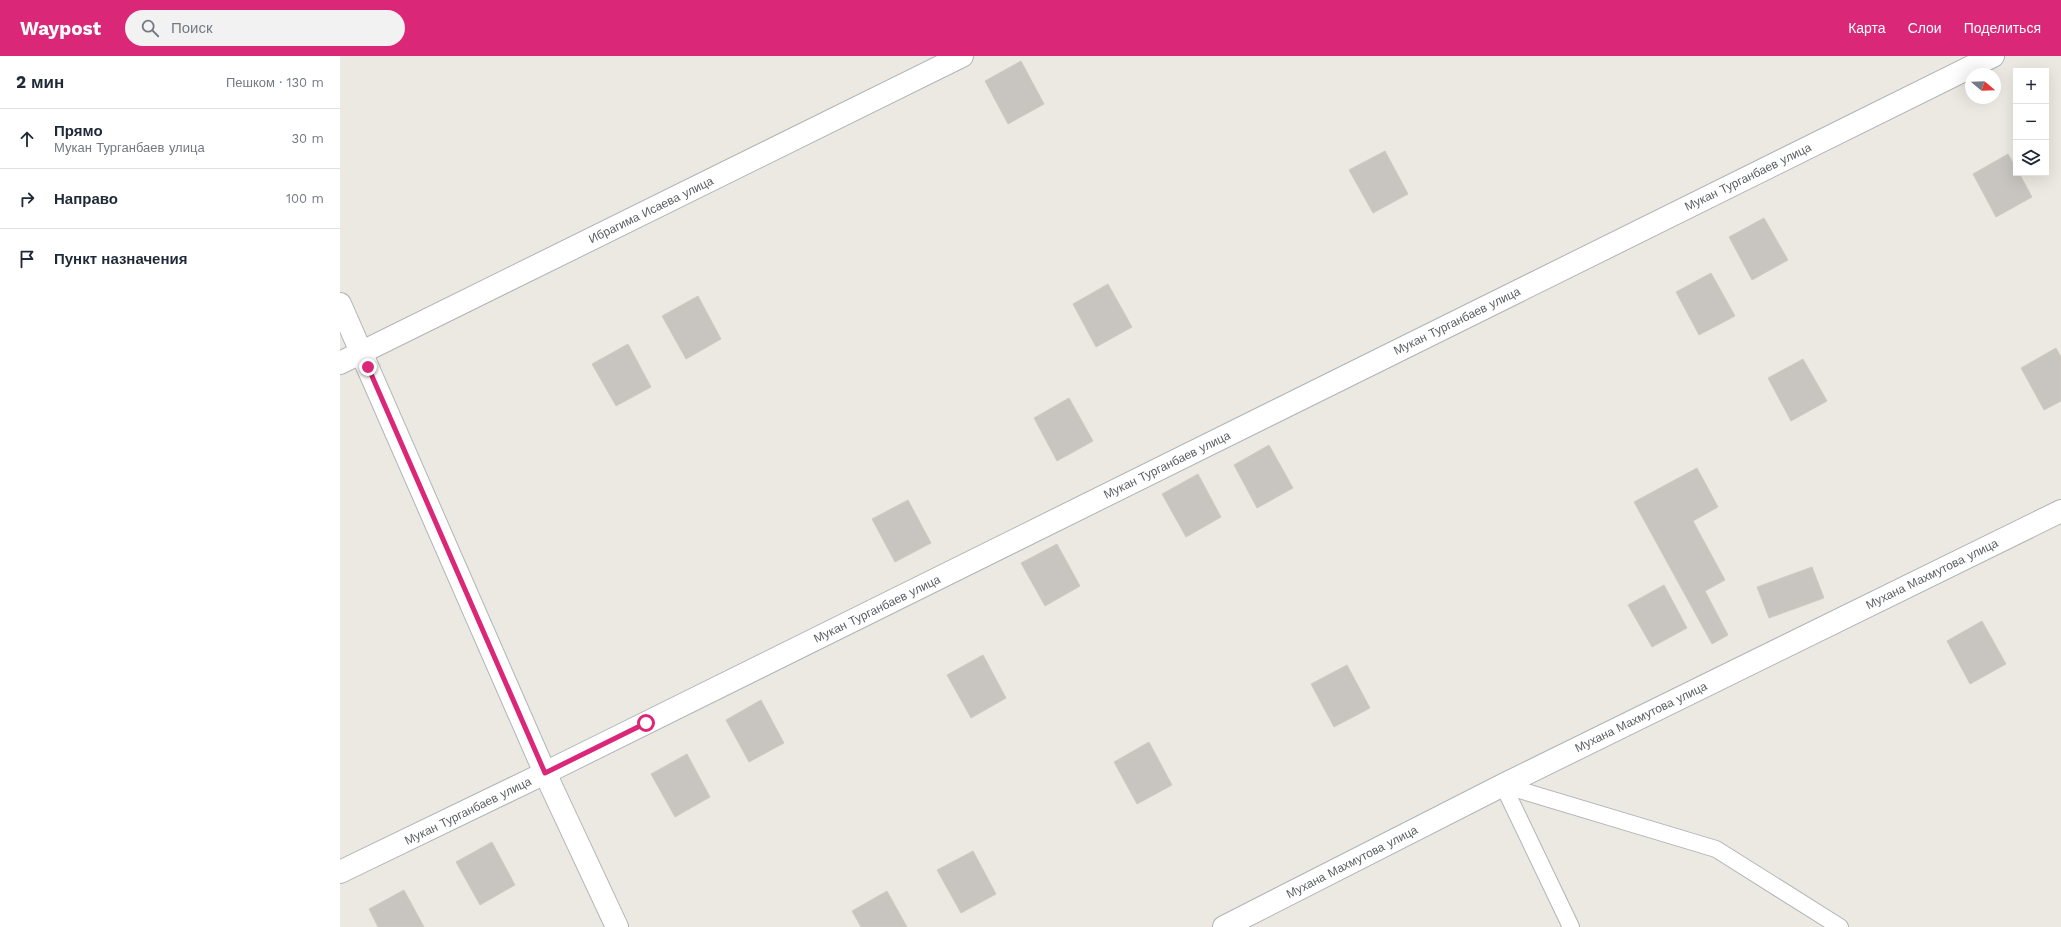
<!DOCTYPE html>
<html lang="ru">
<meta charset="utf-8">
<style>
body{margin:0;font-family:"Work Sans",sans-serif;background:#f2f2f3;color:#1f2937}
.controls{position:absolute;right:12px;top:12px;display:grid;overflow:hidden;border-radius:0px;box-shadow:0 4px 16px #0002}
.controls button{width:36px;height:36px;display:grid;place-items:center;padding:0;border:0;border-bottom:1px solid #e0e1e3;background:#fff;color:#1f2937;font:20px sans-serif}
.compass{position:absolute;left:1625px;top:12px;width:36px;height:36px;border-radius:50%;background:#fff;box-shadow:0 4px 16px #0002;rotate:109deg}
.stop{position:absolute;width:12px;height:12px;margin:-9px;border:3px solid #db2777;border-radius:50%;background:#fff}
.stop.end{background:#db2777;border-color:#fff;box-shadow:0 1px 4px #0008}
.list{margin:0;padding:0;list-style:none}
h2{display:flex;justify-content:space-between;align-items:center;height:52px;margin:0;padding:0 16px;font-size:17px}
h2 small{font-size:13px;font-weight:400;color:#747a83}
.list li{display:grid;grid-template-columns:26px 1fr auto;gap:12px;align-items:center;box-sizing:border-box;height:60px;padding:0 16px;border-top:1px solid #e0e1e3}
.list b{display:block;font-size:15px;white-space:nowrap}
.list p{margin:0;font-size:13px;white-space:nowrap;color:#747a83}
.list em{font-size:13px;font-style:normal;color:#747a83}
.icon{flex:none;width:22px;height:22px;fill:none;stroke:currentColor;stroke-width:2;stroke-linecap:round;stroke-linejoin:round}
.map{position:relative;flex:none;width:1721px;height:871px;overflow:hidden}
header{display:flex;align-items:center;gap:24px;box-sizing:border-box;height:56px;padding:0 20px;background:#db2777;color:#fff}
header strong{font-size:19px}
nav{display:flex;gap:22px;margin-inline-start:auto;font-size:14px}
.search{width:280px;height:36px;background:#f2f2f3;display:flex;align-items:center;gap:10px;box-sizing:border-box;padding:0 14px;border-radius:22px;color:#747a83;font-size:15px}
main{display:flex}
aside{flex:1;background:#fff}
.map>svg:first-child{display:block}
.building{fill:#c8c4c0;stroke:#d0cac1}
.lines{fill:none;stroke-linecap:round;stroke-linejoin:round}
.lane-casing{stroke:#b0b4b7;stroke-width:18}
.street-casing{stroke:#b0b4b7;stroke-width:24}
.lane{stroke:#fff;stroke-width:16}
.street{stroke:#fff;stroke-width:22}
.route{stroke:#db2777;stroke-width:5}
.labels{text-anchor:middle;stroke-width:3;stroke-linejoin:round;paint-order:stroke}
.street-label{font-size:12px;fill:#5b5f62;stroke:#fff}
</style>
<header>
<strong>Waypost</strong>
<div class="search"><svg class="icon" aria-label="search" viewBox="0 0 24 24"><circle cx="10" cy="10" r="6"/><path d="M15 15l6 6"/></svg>Поиск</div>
<nav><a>Карта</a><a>Слои</a><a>Поделиться</a></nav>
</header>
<main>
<aside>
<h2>2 мин<small>Пешком · 130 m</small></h2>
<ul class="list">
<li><svg class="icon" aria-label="ahead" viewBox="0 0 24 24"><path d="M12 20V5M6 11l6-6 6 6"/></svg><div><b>Прямо</b><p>Мукан Турганбаев улица</p></div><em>30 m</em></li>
<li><svg class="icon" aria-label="right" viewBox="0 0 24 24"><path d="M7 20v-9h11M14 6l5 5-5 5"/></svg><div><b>Направо</b></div><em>100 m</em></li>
<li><svg class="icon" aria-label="arrive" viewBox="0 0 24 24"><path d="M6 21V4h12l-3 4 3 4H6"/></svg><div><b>Пункт назначения</b></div></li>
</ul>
</aside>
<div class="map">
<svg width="1721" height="871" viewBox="0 0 1721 871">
<rect width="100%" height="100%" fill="#ece9e2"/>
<g class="building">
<path d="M 681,5 L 704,48 L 668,68 L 645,25 Z"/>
<path d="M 1045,95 L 1068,138 L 1033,157 L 1009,114 Z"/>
<path d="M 1668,98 L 1676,112 L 1676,117 L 1679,117 L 1692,141 L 1656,161 L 1633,118 Z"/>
<path d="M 1424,162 L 1448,204 L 1412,224 L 1389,181 Z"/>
<path d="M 1371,217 L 1395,260 L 1359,279 L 1336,236 Z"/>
<path d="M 768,228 L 792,271 L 756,291 L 733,248 Z"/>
<path d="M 358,240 L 381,283 L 346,303 L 322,260 Z"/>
<path d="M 288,288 L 311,331 L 276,350 L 252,308 Z"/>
<path d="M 1716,292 L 1721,301 L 1721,345 L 1704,354 L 1681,312 Z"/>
<path d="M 1463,303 L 1487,345 L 1451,365 L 1428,322 Z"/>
<path d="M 729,342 L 753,385 L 717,405 L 694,362 Z"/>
<path d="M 929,389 L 953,432 L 917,452 L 894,409 Z"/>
<path d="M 1357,412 L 1378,451 L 1353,465 L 1385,524 L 1365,535 L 1388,579 L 1372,588 L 1294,446 Z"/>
<path d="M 858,418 L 881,461 L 846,481 L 822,438 Z"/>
<path d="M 568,444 L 591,487 L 555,506 L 532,463 Z"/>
<path d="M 717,488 L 740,530 L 705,550 L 681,507 Z"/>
<path d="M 1472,511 L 1484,542 L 1429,562 L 1417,531 Z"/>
<path d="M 1324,529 L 1347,572 L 1312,591 L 1288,549 Z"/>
<path d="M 1642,565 L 1666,608 L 1630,628 L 1607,585 Z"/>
<path d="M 643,599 L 666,642 L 631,662 L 607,619 Z"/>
<path d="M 1007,609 L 1030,652 L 994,671 L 971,628 Z"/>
<path d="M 421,644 L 444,687 L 409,706 L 386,664 Z"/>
<path d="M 809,686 L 832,729 L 797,748 L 774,706 Z"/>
<path d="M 347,698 L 370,741 L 335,761 L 311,718 Z"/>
<path d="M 152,786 L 175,829 L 140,849 L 116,806 Z"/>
<path d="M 633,795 L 656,838 L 621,857 L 597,814 Z"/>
<path d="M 64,834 L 84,871 L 38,871 L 29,853 Z"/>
<path d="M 547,835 L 567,871 L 521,871 L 512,855 Z"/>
</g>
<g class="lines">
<defs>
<g id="lane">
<path d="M 1163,729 L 1376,793 L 1500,871"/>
<path d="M 1163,729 L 1231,871"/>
</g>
<g id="street">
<path d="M 0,248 L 205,717 L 277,871"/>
<path d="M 0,307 L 622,0"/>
<path d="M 0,816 L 205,717 L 1653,0"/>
<path d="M 884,871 L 1163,729 L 1721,455"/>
</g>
</defs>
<use href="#lane" class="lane-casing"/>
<use href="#street" class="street-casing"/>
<use href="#lane" class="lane"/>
<use href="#street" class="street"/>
</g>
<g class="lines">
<path class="route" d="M 28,311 L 205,717 L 306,667"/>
</g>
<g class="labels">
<g class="street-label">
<text transform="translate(1408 121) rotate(-26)" y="4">Мукан Турганбаев улица</text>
<text transform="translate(311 154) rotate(-26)" y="4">Ибрагима Исаева улица</text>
<text transform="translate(1117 265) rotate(-26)" y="4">Мукан Турганбаев улица</text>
<text transform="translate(827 409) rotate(-26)" y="4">Мукан Турганбаев улица</text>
<text transform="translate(1592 518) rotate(-26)" y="4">Мухана Махмутова улица</text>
<text transform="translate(537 553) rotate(-26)" y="4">Мукан Турганбаев улица</text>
<text transform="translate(1301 661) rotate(-26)" y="4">Мухана Махмутова улица</text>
<text transform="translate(128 755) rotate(-26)" y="4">Мукан Турганбаев улица</text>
<text transform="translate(1012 806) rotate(-27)" y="4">Мухана Махмутова улица</text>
</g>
</g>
</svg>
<div class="controls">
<button>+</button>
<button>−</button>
<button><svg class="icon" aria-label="layers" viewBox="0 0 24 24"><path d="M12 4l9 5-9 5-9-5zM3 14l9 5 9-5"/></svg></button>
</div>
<svg class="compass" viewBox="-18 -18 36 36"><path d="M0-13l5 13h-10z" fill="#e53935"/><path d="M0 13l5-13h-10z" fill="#747a83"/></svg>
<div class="stop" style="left:306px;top:667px"></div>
<div class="stop end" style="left:28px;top:311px"></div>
</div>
</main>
